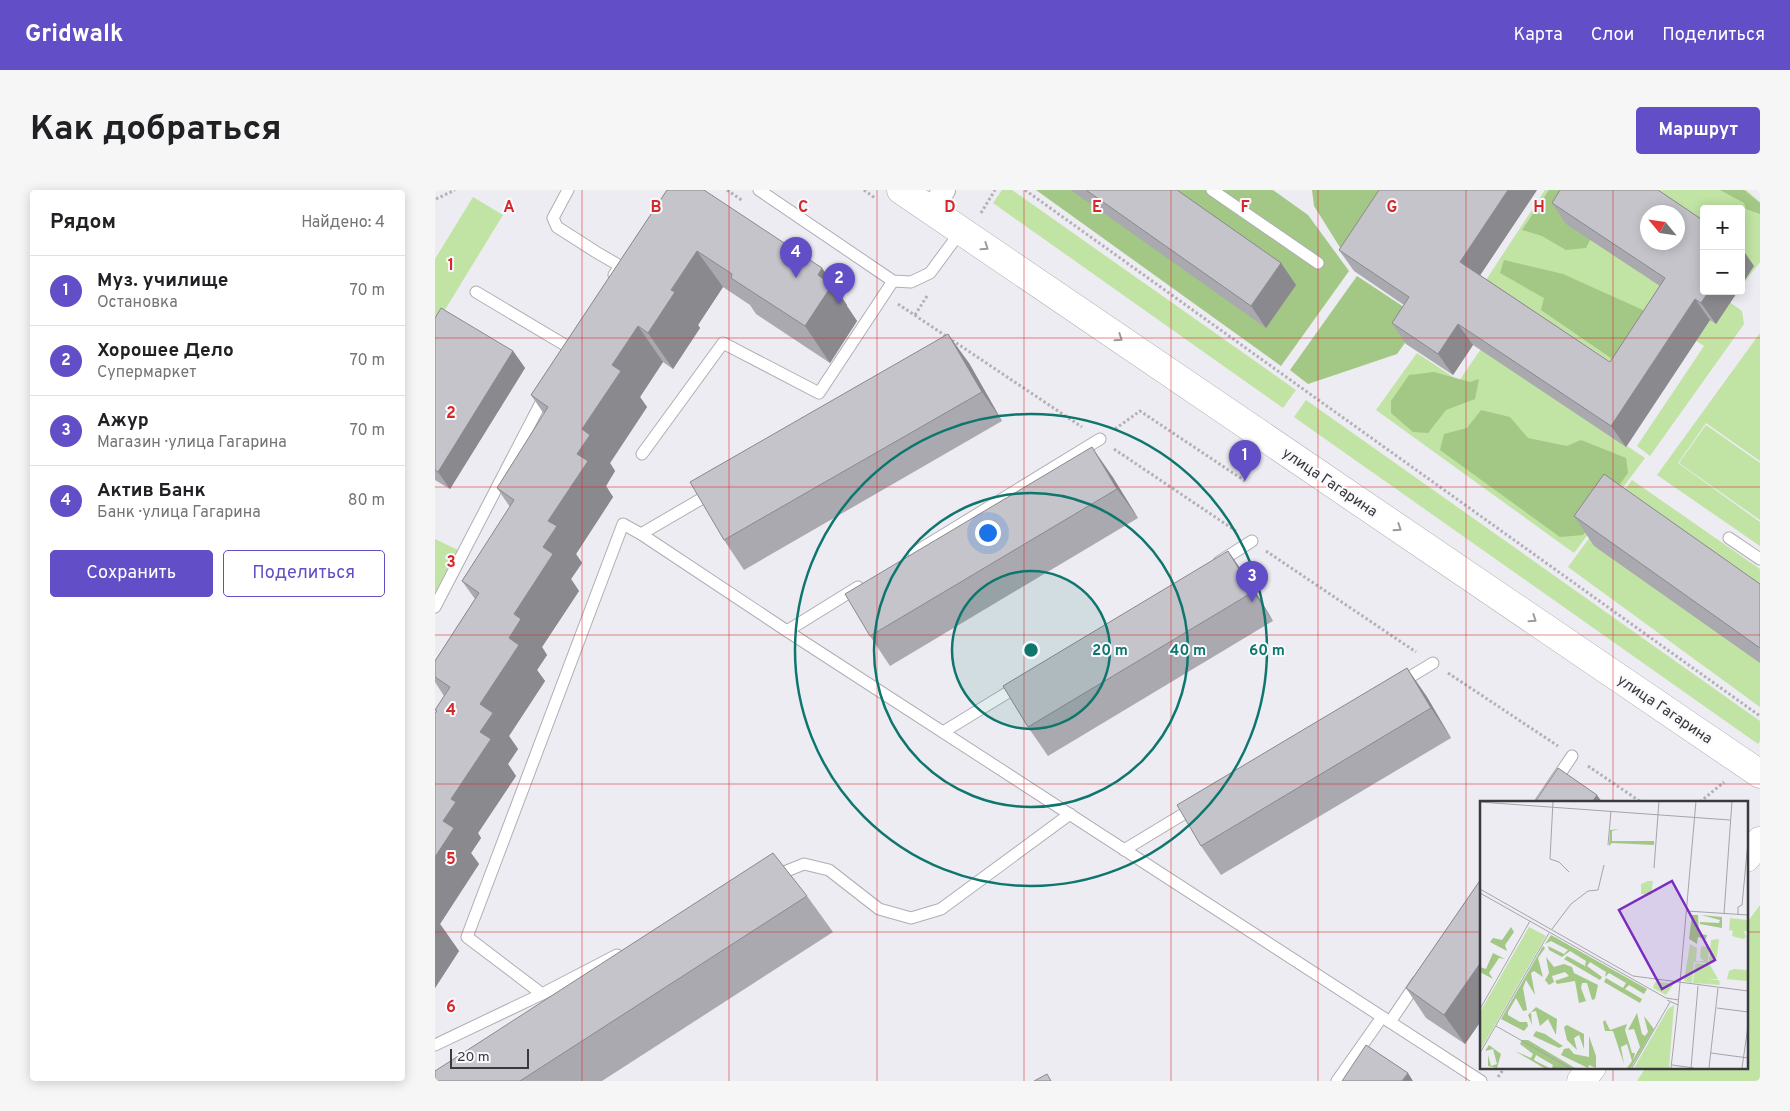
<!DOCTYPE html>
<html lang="ru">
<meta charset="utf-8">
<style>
body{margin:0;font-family:Overpass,sans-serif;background:#f6f6f6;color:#202124}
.controls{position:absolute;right:15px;top:15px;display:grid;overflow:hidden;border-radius:5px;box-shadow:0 2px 12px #0003}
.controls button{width:45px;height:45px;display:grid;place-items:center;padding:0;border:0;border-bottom:1px solid #e0e0e0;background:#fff;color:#202124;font:25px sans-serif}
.compass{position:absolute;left:1205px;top:15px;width:45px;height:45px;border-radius:50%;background:#fff;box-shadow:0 2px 12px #0003;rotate:299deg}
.scale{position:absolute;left:15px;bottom:12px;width:79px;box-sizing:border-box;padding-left:5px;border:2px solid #3a393c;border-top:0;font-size:14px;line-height:18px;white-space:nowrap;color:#3a393c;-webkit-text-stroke:4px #f9f9fe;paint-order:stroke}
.you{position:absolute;left:552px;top:342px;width:18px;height:18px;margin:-12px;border:4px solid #fff;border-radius:50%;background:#1a73e8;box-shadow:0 0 0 8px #1a73e833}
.badge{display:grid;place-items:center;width:32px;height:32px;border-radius:50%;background:#624ec7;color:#fff;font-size:16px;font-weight:700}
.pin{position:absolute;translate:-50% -41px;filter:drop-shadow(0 1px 2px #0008)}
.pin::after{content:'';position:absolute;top:26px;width:18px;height:15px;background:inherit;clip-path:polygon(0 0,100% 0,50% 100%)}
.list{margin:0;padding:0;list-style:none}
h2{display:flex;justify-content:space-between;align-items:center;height:65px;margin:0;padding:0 20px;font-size:21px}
h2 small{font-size:16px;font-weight:400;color:#757577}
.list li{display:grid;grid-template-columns:32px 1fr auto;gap:15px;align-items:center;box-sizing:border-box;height:70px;padding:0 20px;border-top:1px solid #e0e0e0}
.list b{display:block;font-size:19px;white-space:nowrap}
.list p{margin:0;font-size:16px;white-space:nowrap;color:#757577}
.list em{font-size:16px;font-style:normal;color:#757577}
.actions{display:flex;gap:10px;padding:15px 20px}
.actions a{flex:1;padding:11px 0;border:1px solid #624ec7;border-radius:5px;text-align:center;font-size:18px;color:#624ec7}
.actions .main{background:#624ec7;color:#fff}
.map{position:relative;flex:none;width:1325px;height:891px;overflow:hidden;border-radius:5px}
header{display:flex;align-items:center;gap:30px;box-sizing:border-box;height:70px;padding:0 25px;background:#624ec7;color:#fff}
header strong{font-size:24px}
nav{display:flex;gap:28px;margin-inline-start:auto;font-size:18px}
.intro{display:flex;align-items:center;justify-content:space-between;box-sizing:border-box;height:120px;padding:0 30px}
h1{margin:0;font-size:35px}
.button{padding:12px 22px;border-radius:5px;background:#624ec7;color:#fff;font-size:18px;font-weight:700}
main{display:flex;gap:30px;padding:0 30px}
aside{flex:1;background:#fff;border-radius:5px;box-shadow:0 2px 12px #0003}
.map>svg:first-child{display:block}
.green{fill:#c1e3a4}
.forest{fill:#a3c784}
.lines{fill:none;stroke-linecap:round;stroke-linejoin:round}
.service-casing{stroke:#aeaeb4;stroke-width:13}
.minor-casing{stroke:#aeaeb4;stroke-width:24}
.secondary-casing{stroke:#aeaeb4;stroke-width:29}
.path{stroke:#b1b1b6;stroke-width:3;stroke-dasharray:2.5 2.5;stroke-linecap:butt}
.service{stroke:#fff;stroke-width:11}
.minor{stroke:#fff;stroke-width:22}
.secondary{stroke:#fff;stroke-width:28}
.wall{fill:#a9a9af}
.shaded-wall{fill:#8a898e}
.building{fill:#c5c4cb;stroke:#8a898e;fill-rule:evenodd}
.oneway{stroke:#9c9c9e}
.grid{fill:none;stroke:#d62828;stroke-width:1;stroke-opacity:0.55}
.ring{fill:none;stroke:#0f766e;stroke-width:2.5}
.labels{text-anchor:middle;stroke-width:4;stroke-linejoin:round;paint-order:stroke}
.street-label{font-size:15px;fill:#3a393c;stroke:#f9f9fe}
.inset-road{fill:none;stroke:#a5a4a9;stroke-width:1}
.view{fill:#7b2cbf;fill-opacity:0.15;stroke:#7b2cbf;stroke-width:2.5}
.inset-edge{fill:none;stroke:#3a393c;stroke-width:2.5}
.grid-label{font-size:16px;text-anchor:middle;font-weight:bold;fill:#d62828;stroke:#f9f9fe;stroke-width:4;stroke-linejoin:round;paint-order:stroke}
.centre{fill:#0f766e;stroke:#f9f9fe;stroke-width:2.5}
.ring-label{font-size:15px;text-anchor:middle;font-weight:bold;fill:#0f766e;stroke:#f9f9fe;stroke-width:4;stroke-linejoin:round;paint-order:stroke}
</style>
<header>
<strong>Gridwalk</strong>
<nav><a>Карта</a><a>Слои</a><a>Поделиться</a></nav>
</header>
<div class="intro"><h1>Как добраться</h1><a class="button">Маршрут</a></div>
<main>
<aside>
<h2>Рядом<small>Найдено: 4</small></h2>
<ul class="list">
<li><span class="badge">1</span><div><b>Муз. училище</b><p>Остановка</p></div><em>70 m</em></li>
<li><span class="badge">2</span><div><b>Хорошее Дело</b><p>Супермаркет</p></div><em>70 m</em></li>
<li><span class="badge">3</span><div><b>Ажур</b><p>Магазин · улица Гагарина</p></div><em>70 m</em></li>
<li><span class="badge">4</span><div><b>Актив Банк</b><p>Банк · улица Гагарина</p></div><em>80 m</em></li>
</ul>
<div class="actions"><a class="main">Сохранить</a><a>Поделиться</a></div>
</aside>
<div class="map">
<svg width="1325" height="891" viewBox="0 0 1325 891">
<rect width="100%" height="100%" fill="#ececf2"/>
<g class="green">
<path d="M 567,0 L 577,0 L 861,200 L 848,218 L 558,13 Z"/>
<path d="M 1110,0 L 1137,0 L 1269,101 L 1279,101 L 1307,121 L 1309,134 L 1215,266 L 1202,256 L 1269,156 L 1232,132 L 1198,186 L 1051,90 Z"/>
<path d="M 1165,0 L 1311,0 L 1325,12 L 1325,72 L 1306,97 L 1306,19 L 1269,19 L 1269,72 L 1242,52 L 1242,22 L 1212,22 Z"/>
<path d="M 38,7 L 68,25 L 0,136 L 0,69 Z"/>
<path d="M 1325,143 L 1325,271 L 1271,233 L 1243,273 L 1325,332 L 1325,356 L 1222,285 Z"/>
<path d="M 1046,159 L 1210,268 L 1139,363 L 941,220 L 982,163 L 1024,191 Z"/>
<path d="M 871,210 L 1325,531 L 1325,551 L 1323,554 L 859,227 Z"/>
<path d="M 1271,235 L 1325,273 L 1325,330 L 1244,273 Z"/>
<path d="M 1197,290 L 1325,379 L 1325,517 L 1133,377 Z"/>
<path d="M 0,349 L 29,363 L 0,412 Z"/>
<path d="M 1325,715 L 1325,891 L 1202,891 L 1211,877 L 1311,877 L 1311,734 Z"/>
</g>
<g class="forest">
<path d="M 601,0 L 838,0 L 873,25 L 914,81 L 846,176 Z"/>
<path d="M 877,0 L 959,0 L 906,59 L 879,16 Z"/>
<path d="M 1114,0 L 1131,0 L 1160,40 L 1151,58 L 1131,60 L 1107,46 L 1087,40 Z"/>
<path d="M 1285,0 L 1309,0 L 1325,13 L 1325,24 L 1311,19 L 1309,13 Z"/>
<path d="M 1069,70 L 1128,84 L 1219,125 L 1186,175 L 1106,120 L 1109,108 L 1065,83 Z"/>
<path d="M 922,86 L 987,129 L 962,164 L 873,194 L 855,180 Z"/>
<path d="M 999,182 L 1035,192 L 1044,189 L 1040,209 L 1011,220 L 993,243 L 978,242 L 956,223 L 956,211 L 974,185 Z"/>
<path d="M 1046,220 L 1075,227 L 1093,248 L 1132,256 L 1146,250 L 1191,268 L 1193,283 L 1148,345 L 1125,347 L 1005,260 L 1009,244 L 1032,238 Z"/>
</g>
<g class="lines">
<defs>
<g id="service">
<path d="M 133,0 L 118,28 L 122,37 L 161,62 L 185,76 L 179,85"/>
<path d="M 324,0 L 458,91 L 476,92 L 495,83 L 526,41"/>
<path d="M 777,0 L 883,73"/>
<path d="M 41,102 L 135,158"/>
<path d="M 207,264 L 288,153 L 384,203 L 458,91"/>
<path d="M 206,344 L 278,302"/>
<path d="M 1294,348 L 1325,369"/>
<path d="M 479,363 L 665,249"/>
<path d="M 784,372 L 817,351"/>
<path d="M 0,417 L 111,203"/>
<path d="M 352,441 L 423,397"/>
<path d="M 965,493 L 998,473"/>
<path d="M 508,542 L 585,495"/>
<path d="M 1106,612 L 1137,566"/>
<path d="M 689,660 L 760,617"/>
<path d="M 339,686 L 369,674 L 394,680 L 444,719 L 476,728 L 506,719 L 635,624"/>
<path d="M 107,804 L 32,747 L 188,334 L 206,344 L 352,441 L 1046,891"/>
<path d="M 955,832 L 982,792"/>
<path d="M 0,855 L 107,804 L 182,765"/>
<path d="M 902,891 L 947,827"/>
</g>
<path id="minor" d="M 496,20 L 509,0"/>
<g id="secondary">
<path d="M 466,0 L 1325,584"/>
<path d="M 1311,668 L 1325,651"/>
<path d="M 1146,891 L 1157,877"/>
</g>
</defs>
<use href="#service" class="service-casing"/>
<use href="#minor" class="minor-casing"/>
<use href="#secondary" class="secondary-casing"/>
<g class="path">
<path d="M 292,0 L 308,11"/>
<path d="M 429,0 L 440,8"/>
<path d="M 590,0 L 1325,526"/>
<path d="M 1,9 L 20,0"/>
<path d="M 546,23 L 560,0"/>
<path d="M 463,114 L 647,237"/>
<path d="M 480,125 L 492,106"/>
<path d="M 680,239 L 705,221 L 810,291"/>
<path d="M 679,259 L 801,341"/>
<path d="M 831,361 L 981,462"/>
<path d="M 1013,483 L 1123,556"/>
<path d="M 1153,576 L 1206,612"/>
<path d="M 1265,612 L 1289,592"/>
<path d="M 1063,887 L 1070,877"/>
</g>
<use href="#service" class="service"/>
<use href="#minor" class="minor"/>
<use href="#secondary" class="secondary"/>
</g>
<g class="wall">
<path d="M 232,0 L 387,78 L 412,115 L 412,116 L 422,131 L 395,173 L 321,124 L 315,115 L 288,97 L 263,135 L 265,138 L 238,179 L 228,172 L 205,207 L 212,217 L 175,273 L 180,281 L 171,296 L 178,307 L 141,364 L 147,373 L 136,389 L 144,401 L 107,457 L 112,465 L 102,480 L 110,491 L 74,546 L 83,559 L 73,574 L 81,586 L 43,643 L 46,648 L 36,663 L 44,674 L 5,734 L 24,761 L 0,798 L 1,522 L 0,520 L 9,506 L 0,492 L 0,471 L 40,409 L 27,391 L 75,317 L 62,298 L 109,224 L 96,205 Z"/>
<path d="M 636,0 L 742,0 L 846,73 L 861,95 L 831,138 Z"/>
<path d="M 944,0 L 1102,0 L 1045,85 L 1175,172 L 1225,96 L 1131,34 L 1117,13 L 1269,101 L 1303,101 L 1281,134 L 1275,130 L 1191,257 L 1038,155 L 1018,185 L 971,154 L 957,133 L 969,115 L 919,81 L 904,60 Z"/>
<path d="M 0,128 L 78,161 L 90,178 L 15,299 L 0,290 Z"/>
<path d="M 534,173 L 567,231 L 309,380 L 289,350 Z"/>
<path d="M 677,286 L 703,328 L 455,476 L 435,446 Z"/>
<path d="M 1139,326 L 1325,394 L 1325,473 L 1159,356 Z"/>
<path d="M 793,361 L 814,391 L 838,431 L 613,566 L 593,537 Z"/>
<path d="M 972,478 L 992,507 L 1016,548 L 786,685 L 766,656 Z"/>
<path d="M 1046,689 L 1046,831 L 1030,854 L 991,828 L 971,798 Z"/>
<path d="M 372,706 L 398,742 L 167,891 L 0,891 Z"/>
</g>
<g class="shaded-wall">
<path d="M 1073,0 L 1102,0 L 1040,93 L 1025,72 Z"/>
<path d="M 1306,57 L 1319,76 L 1306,96 Z"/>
<path d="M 262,61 L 288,97 L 263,135 L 265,138 L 238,179 L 213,143 L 236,100 Z"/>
<path d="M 846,73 L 861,95 L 831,138 L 816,116 Z"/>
<path d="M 387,78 L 412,115 L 412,116 L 422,131 L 395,173 L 370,136 L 383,85 Z"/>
<path d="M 1274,101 L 1303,101 L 1281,134 L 1266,113 Z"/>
<path d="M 1260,109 L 1275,130 L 1191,257 L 1176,236 Z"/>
<path d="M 1023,134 L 1038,155 L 1018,185 L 1003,164 Z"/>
<path d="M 203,136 L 228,172 L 205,207 L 212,217 L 175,273 L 180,281 L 171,296 L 178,307 L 141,364 L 147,373 L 136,389 L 144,401 L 107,457 L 112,465 L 102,480 L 110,491 L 74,546 L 83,559 L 73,574 L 81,586 L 43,643 L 46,648 L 36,663 L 44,674 L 5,734 L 24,761 L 0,798 L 0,667 L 8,631 L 16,609 L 45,542 L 45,514 L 74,448 L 79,424 L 108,357 L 113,331 L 142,264 L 147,239 L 177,175 Z"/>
<path d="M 513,144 L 534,173 L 567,231 L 547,202 Z"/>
<path d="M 78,161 L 90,178 L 15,299 L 3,282 Z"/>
<path d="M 657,257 L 677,286 L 703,328 L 682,299 Z"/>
<path d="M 793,361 L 814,391 L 838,431 L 818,402 Z"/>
<path d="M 972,478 L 992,507 L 1016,548 L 996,518 Z"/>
<path d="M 1162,605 L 1167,612 L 1157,612 Z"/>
<path d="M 1046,772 L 1046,831 L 1030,854 L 1009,825 Z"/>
<path d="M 973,883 L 978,891 L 967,891 Z"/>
</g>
<g class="building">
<path d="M 232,0 L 269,0 L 387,78 L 383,85 L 397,95 L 370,136 L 296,88 L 297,84 L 262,61 L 236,100 L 240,102 L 213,143 L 203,136 L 177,175 L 186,181 L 147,239 L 155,245 L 142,264 L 153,271 L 113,331 L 122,336 L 108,357 L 118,364 L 79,424 L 86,429 L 74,448 L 84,455 L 45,514 L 58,523 L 45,542 L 56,549 L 16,609 L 21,612 L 8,631 L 19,638 L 0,667 L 0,523 L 2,521 L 0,520 L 15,497 L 0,487 L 0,471 L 44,403 L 27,391 L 79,310 L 62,298 L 113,217 L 96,205 Z"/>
<path d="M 651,0 L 742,0 L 846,73 L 816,116 Z"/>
<path d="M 944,0 L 1073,0 L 1025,72 L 1175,172 L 1230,88 L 1117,13 L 1125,0 L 1223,0 L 1269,31 L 1269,101 L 1274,101 L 1266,113 L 1260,109 L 1176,236 L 1023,134 L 1003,164 L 957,133 L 974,107 L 904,60 ZM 1212,22 L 1242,22 L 1242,52 L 1212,52 Z"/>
<path d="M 6,118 L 78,161 L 3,282 L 0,280 L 0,128 Z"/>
<path d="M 513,144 L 547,202 L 289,350 L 255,292 Z"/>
<path d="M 657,257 L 682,299 L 435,446 L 410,404 Z"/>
<path d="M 1169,284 L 1325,394 L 1325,458 L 1139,326 Z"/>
<path d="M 793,361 L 818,402 L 593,537 L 568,496 Z"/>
<path d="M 972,478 L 996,518 L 766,656 L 742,615 Z"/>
<path d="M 1123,578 L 1162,605 L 1157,612 L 1100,612 Z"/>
<path d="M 338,663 L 372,706 L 85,891 L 0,891 L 0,881 Z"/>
<path d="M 1046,689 L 1046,772 L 1009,825 L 971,798 Z"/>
<path d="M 931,855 L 973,883 L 967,891 L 907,891 Z"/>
<path d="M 612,884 L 616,891 L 599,891 Z"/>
</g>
<defs><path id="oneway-chevron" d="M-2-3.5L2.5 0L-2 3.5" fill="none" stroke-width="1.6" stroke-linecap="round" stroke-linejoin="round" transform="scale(1.25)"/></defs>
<g class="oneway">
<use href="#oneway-chevron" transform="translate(550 57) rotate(34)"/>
<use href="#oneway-chevron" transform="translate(684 148) rotate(34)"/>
<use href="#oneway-chevron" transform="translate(963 338) rotate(34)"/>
<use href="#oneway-chevron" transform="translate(1098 429) rotate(34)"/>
</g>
<path class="grid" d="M 147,0 L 147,891M 294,0 L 294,891M 442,0 L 442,891M 589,0 L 589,891M 736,0 L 736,891M 883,0 L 883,891M 1031,0 L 1031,891M 1178,0 L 1178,612M 0,148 L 1325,148M 0,297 L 1325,297M 0,445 L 1325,445M 0,594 L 1325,594M 0,742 L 1046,742M 1311,742 L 1325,742M 1178,877 L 1178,891"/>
<circle cx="596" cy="460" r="79" fill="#0f766e" fill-opacity=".12"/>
<g class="ring">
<circle cx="596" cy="460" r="79"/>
<circle cx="596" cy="460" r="157"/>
<circle cx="596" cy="460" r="236"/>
</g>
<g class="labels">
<g class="street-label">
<text transform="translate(895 292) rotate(34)" y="5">улица Гагарина</text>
<text transform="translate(1230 519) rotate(34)" y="5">улица Гагарина</text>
</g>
</g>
<g transform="translate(1045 611)">
<rect width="268" height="268" fill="#ececf2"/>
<path d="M 168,80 L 173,80 L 171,94 L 161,93 L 161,83 ZM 250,117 L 267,119 L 267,130 L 264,130 L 266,136 L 263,138 L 252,135 L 253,130 L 249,129 ZM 49,126 L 66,135 L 0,250 L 0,211 ZM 239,138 L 237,155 L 234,162 L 229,161 L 231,139 ZM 210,143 L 217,147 L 216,160 L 224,160 L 220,157 L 221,145 L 229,146 L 228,162 L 214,161 L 212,182 L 204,180 ZM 215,162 L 230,164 L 238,178 L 227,178 L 239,179 L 240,184 L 213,182 ZM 254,168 L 267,169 L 267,180 L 247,178 L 249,170 ZM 175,181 L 193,182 L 193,184 L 186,194 L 173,187 ZM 194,204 L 189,267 L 154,267 L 188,208 Z" fill="#c1e3a4"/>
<path d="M 139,28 L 132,30 L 132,40 L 174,40 L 174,44 L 132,42 L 129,45 L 130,29 ZM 212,114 L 218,114 L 219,133 L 227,134 L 226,138 L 218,136 L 217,143 L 209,138 ZM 221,114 L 242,116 L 242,127 L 220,123 L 220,121 L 239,122 L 240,119 ZM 31,126 L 34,131 L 25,144 L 27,150 L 10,141 L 13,137 L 22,139 ZM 71,134 L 167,188 L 164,193 L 149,184 L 145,188 L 162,198 L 160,202 L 124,181 L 126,177 L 143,187 L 146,182 L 129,172 L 125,176 L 126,171 L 110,161 L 107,165 L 122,176 L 120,179 L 84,158 L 87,155 L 105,165 L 106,160 L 90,150 L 82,156 L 69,149 L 68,145 L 84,153 L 88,149 L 71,140 L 65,143 ZM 63,145 L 65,147 L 58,157 L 63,176 L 54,170 L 51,172 L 55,194 L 46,179 L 43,187 L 47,209 L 43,210 L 36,197 L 28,211 L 28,214 L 40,221 L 47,221 L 48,225 L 44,230 L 21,218 ZM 13,152 L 25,158 L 19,157 L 9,172 L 13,178 L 0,171 L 0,166 L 6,168 ZM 66,156 L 74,166 L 84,163 L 92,166 L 94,172 L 118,184 L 115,198 L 112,199 L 107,182 L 102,182 L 101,187 L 106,200 L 99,202 L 95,180 L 77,183 L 75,180 L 89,175 L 85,171 L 72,175 L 74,181 L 69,184 L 65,179 L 69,172 ZM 56,206 L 77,218 L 76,234 L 68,218 L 60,225 L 56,210 L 51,211 L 52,224 L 48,214 ZM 157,212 L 162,233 L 165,235 L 168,231 L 164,215 L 174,228 L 151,267 L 147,267 L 152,260 L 147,243 L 141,246 L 144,263 L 133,230 L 125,230 L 123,221 L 125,219 L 130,229 L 147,223 L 145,229 L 152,252 L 155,252 L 153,259 L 160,246 L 154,228 L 148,229 ZM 87,224 L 104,233 L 104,248 L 99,234 L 94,237 L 97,249 L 87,239 L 84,226 ZM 56,230 L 65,233 L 83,245 L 79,247 L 53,235 ZM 109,235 L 116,255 L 116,267 L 109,264 L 108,267 L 81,254 L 84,248 L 89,247 L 94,253 L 109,256 ZM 42,239 L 48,239 L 95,267 L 72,267 L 73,264 L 56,254 L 54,259 L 69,267 L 64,267 L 35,250 L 51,257 L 53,253 L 40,243 ZM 9,244 L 21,253 L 17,267 L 8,265 L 8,254 L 11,265 L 17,263 L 13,248 L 5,250 Z" fill="#a3c784"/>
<path class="inset-road" d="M 73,0 L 70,58 L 79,61 L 89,71M 0,1 L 250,19M 128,44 L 131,10M 174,67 L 179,0M 0,88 L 153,175 L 268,190M 0,92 L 186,197 L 199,199M 207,110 L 268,114M 244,113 L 252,0M 258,114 L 258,106 L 262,104 L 268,41M 72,128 L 91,103 L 108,90 L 118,89 L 124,64M 187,199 L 198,204 L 216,0M 237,207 L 268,211M 0,208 L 50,120M 16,225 L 90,267M 0,252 L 69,132M 231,252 L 268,257M 192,264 L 214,267M 152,267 L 190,201M 191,267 L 198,204M 211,267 L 218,185M 229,267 L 238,187M 262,267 L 268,225"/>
<path class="view" d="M 192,80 L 235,159 L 182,188 L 139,109 Z"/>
<rect width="268" height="268" class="inset-edge"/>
</g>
<g class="grid-label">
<text x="74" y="22">A</text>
<text x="221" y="22">B</text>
<text x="368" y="22">C</text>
<text x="515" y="22">D</text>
<text x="662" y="22">E</text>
<text x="810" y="22">F</text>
<text x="957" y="22">G</text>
<text x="1104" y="22">H</text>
<text x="16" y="80">1</text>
<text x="16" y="228">2</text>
<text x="16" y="377">3</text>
<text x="16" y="525">4</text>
<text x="16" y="674">5</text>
<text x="16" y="822">6</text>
</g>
<circle cx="596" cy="460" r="8" class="centre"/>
<g class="ring-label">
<text x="675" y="465">20 m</text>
<text x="753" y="465">40 m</text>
<text x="832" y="465">60 m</text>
</g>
</svg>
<div class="controls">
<button>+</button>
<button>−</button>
</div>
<svg class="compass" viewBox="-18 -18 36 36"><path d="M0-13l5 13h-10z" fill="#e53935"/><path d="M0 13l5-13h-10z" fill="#757577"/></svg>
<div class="scale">20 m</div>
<div class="you"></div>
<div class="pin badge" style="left:810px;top:291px">1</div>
<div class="pin badge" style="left:404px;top:114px">2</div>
<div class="pin badge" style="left:817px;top:412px">3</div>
<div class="pin badge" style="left:361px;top:88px">4</div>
</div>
</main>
